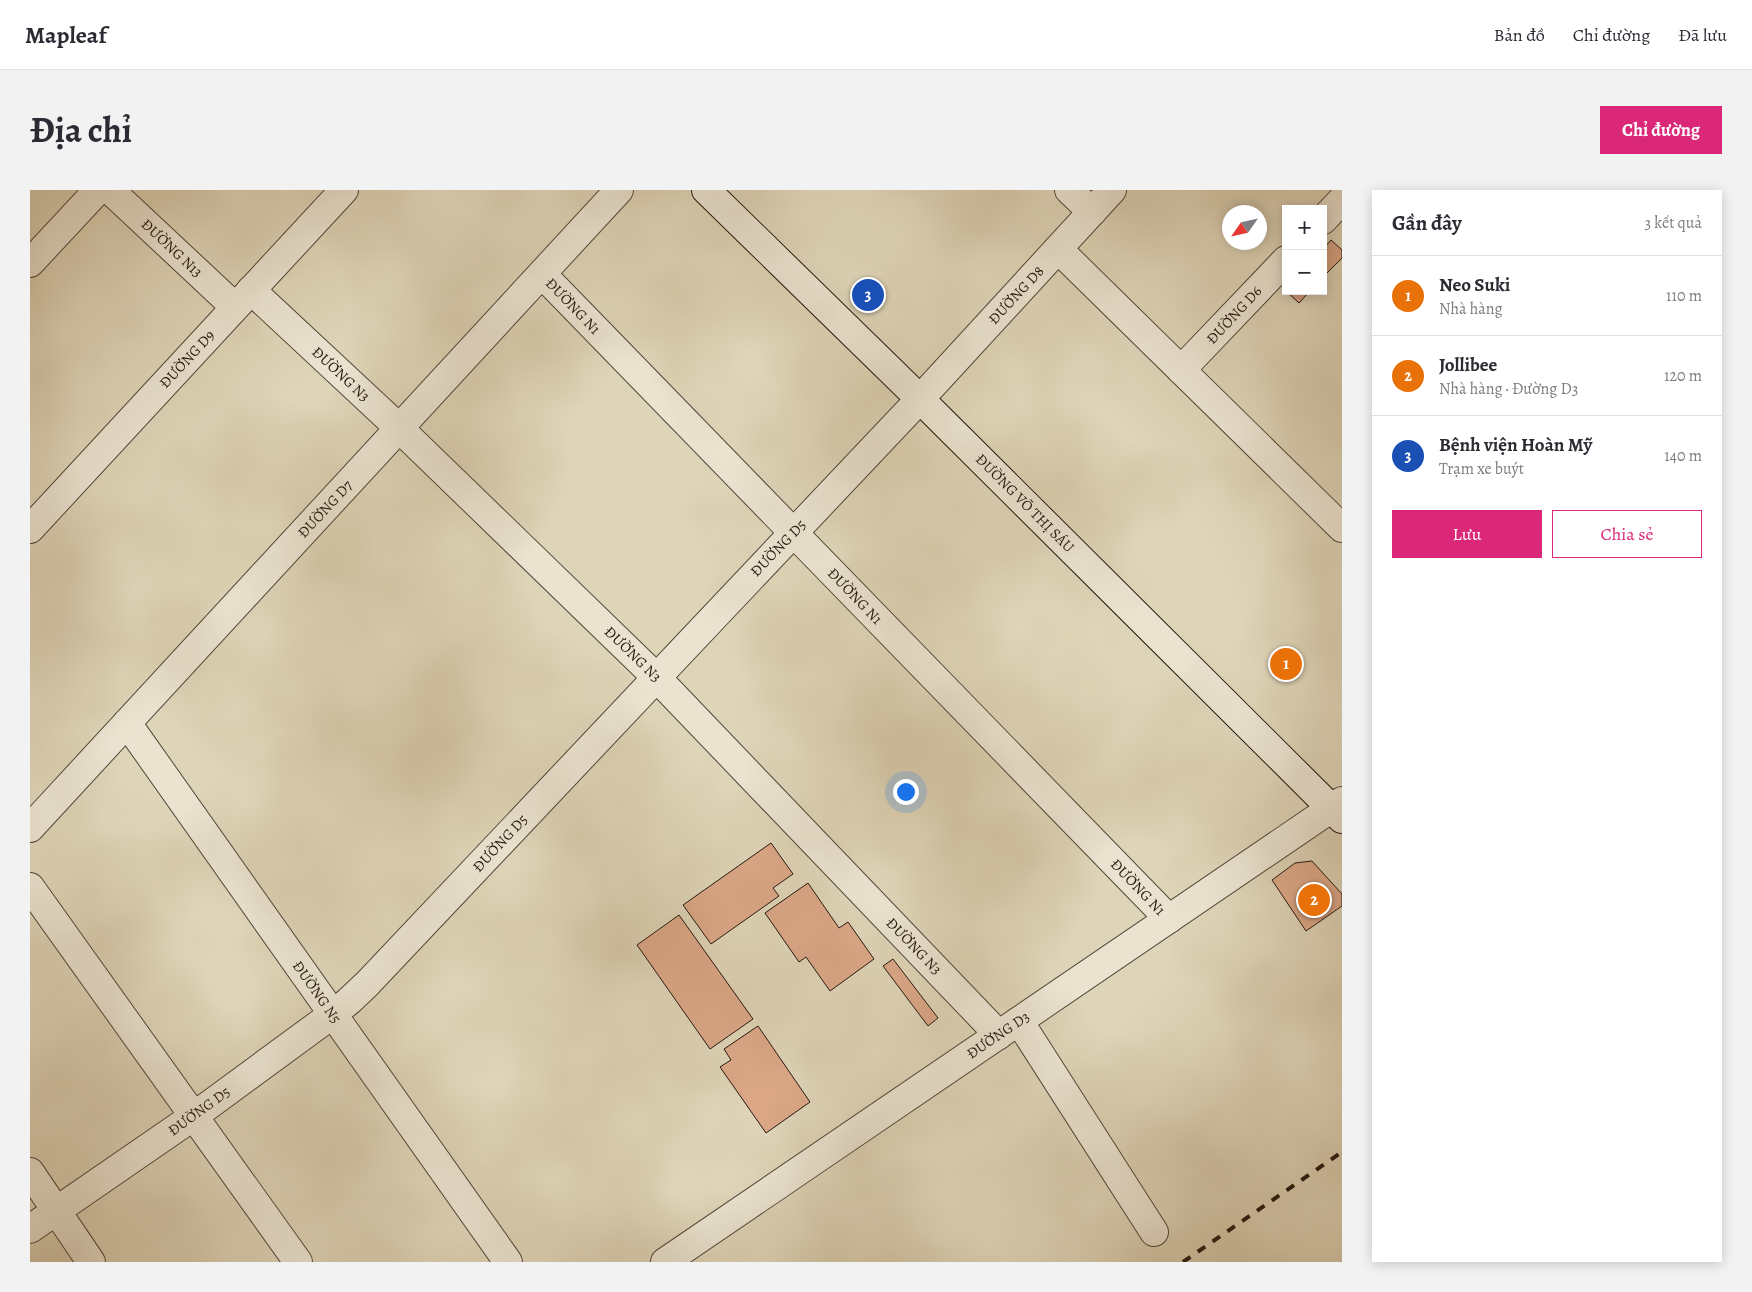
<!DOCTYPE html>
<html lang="vi">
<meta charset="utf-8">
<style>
body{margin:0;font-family:Alegreya,serif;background:#f2f2f3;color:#2b2b33}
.controls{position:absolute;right:15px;top:15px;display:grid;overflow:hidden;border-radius:0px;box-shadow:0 2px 12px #0003}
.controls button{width:45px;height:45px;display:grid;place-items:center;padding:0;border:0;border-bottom:1px solid #e1e1e2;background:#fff;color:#2b2b33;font:25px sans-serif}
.compass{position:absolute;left:1192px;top:15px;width:45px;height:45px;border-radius:50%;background:#fff;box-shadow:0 2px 12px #0003;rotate:236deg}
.you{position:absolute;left:875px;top:601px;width:18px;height:18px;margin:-12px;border:4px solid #fff;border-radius:50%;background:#1a73e8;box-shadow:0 0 0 8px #1a73e833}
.badge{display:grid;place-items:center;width:32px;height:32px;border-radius:50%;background:#db2777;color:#fff;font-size:16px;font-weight:700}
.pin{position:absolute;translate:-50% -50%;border:2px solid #fff;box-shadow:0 1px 5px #0006}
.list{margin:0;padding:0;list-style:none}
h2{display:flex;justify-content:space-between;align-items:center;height:65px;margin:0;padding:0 20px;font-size:21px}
h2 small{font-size:16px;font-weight:400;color:#7c7c81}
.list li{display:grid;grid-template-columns:32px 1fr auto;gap:15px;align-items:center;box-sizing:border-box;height:80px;padding:0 20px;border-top:1px solid #e1e1e2}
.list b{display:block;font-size:19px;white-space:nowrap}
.list p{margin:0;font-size:16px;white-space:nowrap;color:#7c7c81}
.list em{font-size:16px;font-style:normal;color:#7c7c81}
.actions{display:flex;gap:10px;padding:15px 20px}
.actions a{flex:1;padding:11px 0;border:1px solid #db2777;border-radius:0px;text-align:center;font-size:18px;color:#db2777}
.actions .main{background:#db2777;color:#fff}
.map{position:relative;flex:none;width:1312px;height:1072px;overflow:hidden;border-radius:0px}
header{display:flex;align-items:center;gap:30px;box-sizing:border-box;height:70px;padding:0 25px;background:#fff;border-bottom:1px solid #e1e1e2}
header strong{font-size:24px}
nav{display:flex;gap:28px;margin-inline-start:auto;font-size:18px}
.intro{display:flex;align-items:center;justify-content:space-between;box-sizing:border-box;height:120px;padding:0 30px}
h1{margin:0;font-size:35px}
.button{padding:12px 22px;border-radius:0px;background:#db2777;color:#fff;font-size:18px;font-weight:700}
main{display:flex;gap:30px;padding:0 30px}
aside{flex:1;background:#fff;border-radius:0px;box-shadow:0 2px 12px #0003}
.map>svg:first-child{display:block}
.building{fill:#dba787;stroke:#251810}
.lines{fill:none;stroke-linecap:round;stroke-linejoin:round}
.minor-casing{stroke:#53473a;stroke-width:30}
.secondary-casing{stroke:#251810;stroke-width:30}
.minor{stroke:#eae3d0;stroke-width:28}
.secondary{stroke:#eae3d0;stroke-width:28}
.rail{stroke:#251810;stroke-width:4;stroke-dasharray:9 9;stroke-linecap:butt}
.labels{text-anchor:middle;stroke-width:5;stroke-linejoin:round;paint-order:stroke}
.street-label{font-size:15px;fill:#251810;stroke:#eae3d0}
</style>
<header>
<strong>Mapleaf</strong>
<nav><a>Bản đồ</a><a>Chỉ đường</a><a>Đã lưu</a></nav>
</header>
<div class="intro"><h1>Địa chỉ</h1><a class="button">Chỉ đường</a></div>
<main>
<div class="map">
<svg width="1312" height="1072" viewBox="0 0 1312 1072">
<rect width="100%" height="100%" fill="#ded4b7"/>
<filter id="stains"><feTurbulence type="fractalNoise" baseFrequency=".004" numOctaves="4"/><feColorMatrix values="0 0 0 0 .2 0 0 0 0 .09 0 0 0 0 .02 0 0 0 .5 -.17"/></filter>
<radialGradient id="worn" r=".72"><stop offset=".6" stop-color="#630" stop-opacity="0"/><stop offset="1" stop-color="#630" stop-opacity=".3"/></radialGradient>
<g class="building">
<path d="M 1301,50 L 1312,60 L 1312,68 L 1293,87 L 1293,59 Z"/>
<path d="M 1256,101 L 1280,101 L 1269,113 Z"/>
<path d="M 741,653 L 763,684 L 743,698 L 749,706 L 681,754 L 653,715 Z"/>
<path d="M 1282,671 L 1312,704 L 1312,716 L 1276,741 L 1242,690 L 1265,673 Z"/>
<path d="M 778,693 L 809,738 L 818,732 L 844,769 L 800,801 L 776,767 L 769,772 L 735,723 Z"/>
<path d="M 649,725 L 723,829 L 680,859 L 607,755 Z"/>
<path d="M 863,769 L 908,828 L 898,836 L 853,776 Z"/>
<path d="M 728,836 L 780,912 L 736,943 L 690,877 L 701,870 L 694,859 Z"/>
</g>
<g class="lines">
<defs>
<g id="minor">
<path d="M 80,0 L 205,117"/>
<path d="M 1039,0 L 1062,22"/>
<path d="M 1293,30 L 1312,10"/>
<path d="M 1028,59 L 1312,338"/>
<path d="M 0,73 L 68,0"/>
<path d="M 512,84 L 1139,729"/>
<path d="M 221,100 L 369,238 L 626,487 L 969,845"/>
<path d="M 1151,180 L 1256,70"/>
<path d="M 0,339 L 314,0"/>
<path d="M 97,533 L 478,1072"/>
<path d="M 0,638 L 589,0"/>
<path d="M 0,697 L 268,1072"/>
<path d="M 989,831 L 1124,1042"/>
<path d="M 0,982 L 61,1072"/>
<path d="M 0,1039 L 164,926 L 303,824 L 319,811 L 337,794 L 890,209 L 1082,0"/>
<path d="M 635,1072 L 1312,611"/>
</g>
<path id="secondary" d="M 676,0 L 890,209 L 1312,629"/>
</defs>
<use href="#minor" class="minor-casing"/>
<use href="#secondary" class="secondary-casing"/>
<use href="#minor" class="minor"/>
<use href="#secondary" class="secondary"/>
<path class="rail" d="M 1153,1072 L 1312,962"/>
</g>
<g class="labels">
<g class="street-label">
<text transform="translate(142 58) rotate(43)" y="5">ĐƯỜNG N13</text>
<text transform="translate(986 105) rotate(-47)" y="5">ĐƯỜNG D8</text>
<text transform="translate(543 116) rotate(46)" y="5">ĐƯỜNG N1</text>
<text transform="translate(1204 125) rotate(-47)" y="5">ĐƯỜNG D6</text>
<text transform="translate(157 169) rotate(-47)" y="5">ĐƯỜNG D9</text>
<text transform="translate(311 184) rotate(43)" y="5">ĐƯỜNG N3</text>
<text transform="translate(995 313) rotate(45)" y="5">ĐƯỜNG VÕ THỊ SÁU</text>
<text transform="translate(295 319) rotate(-47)" y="5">ĐƯỜNG D7</text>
<text transform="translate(748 358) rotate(-46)" y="5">ĐƯỜNG D5</text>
<text transform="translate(825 406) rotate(46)" y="5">ĐƯỜNG N1</text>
<text transform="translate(603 464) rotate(44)" y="5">ĐƯỜNG N3</text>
<text transform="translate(470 653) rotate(-47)" y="5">ĐƯỜNG D5</text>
<text transform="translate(1108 697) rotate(46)" y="5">ĐƯỜNG N1</text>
<text transform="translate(884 756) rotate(46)" y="5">ĐƯỜNG N3</text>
<text transform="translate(287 802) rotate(55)" y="5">ĐƯỜNG N5</text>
<text transform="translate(968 845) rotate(-34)" y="5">ĐƯỜNG D3</text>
<text transform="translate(169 921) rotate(-36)" y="5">ĐƯỜNG D5</text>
</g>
</g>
<rect width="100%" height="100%" filter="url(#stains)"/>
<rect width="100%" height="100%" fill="url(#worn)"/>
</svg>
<div class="controls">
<button>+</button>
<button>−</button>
</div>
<svg class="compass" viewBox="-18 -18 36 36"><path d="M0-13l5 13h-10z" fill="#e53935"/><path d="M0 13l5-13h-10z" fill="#7c7c81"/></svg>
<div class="you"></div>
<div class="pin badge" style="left:1256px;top:474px;background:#e8710a">1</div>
<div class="pin badge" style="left:1284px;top:710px;background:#e8710a">2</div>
<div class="pin badge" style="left:838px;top:105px;background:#1a4fb4">3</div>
</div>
<aside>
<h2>Gần đây<small>3 kết quả</small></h2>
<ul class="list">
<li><span class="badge" style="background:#e8710a">1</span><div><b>Neo Suki</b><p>Nhà hàng</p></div><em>110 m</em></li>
<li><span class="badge" style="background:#e8710a">2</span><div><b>Jollibee</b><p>Nhà hàng · Đường D3</p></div><em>120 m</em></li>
<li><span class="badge" style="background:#1a4fb4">3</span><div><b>Bệnh viện Hoàn Mỹ</b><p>Trạm xe buýt</p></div><em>140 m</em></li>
</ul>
<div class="actions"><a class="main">Lưu</a><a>Chia sẻ</a></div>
</aside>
</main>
